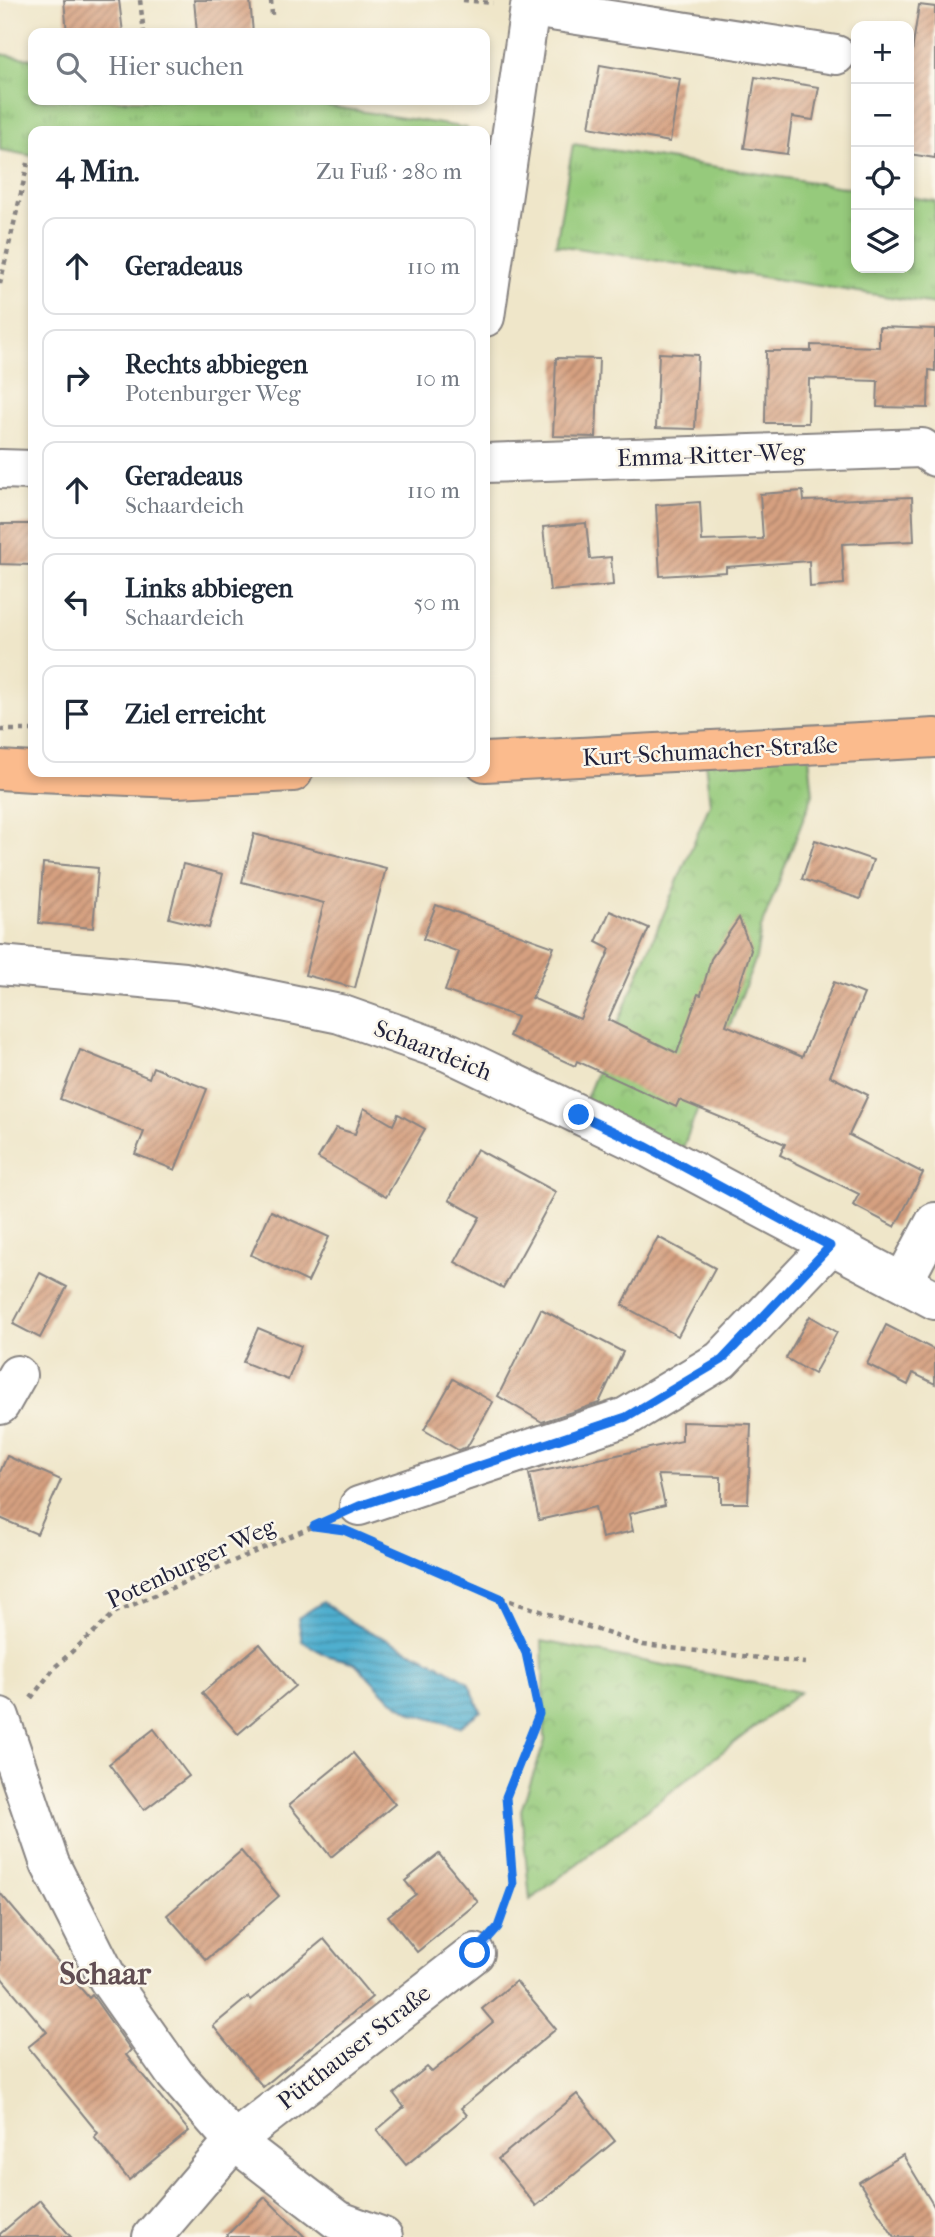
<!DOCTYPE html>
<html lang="de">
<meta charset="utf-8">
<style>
body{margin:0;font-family:"IM FELL French Canon",serif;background:#f6f6f7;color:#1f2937}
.controls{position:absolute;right:21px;top:21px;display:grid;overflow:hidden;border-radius:14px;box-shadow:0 4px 10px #0003}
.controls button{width:63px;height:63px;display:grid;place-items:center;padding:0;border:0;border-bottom:2px solid #e0e1e3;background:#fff;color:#1f2937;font:35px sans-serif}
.stop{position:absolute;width:21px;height:21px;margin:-16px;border:5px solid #1a73e8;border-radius:50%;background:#fff}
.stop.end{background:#1a73e8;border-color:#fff;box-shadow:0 2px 7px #0008}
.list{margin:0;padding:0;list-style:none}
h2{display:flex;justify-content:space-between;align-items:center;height:91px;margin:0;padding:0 28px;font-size:30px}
h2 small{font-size:23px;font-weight:400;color:#747a83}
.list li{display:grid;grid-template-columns:46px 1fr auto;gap:21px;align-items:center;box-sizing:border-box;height:98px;margin:0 14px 14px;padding:0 14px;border:2px solid #e0e1e3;border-radius:14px}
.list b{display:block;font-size:26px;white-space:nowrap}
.list p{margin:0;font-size:23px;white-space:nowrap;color:#747a83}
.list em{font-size:23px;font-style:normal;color:#747a83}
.icon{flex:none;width:38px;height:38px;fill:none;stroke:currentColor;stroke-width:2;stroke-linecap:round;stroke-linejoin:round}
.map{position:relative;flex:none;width:935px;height:2237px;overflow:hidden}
.search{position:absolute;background:#fff;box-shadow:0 4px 10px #0003;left:28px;top:28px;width:462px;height:77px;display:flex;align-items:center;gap:18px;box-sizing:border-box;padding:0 24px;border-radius:14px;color:#747a83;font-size:26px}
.panel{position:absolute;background:#fff;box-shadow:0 4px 10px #0003;left:28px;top:126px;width:462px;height:651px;border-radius:14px}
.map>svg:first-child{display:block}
.grass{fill:url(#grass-tufts);stroke:#5c765c;stroke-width:2}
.park{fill:url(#park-crowns);stroke:#5c765c;stroke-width:2}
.water{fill:url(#water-rules);stroke:#396885;stroke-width:2}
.building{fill:url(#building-hatch)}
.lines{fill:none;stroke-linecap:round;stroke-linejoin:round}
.minor-casing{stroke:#888482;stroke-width:42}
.major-casing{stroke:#888482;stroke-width:42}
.path{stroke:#888482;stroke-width:4.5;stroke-dasharray:5 5;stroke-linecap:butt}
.minor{stroke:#fff;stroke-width:38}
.major{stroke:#fbbb8d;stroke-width:38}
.route{stroke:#1a73e8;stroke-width:9}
.labels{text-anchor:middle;stroke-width:5;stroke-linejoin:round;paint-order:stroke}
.street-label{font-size:24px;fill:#22223b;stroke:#fbf7ec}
.district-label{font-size:32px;font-weight:bold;fill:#614e53;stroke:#fbf7ec}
</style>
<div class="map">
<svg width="935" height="2237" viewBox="0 0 935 2237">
<defs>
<pattern id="grass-tufts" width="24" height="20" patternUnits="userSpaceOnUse" patternTransform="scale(1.75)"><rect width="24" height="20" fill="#96ca7c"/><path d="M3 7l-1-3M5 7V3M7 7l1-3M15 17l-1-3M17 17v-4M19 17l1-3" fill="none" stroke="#81ad6c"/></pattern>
<pattern id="park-crowns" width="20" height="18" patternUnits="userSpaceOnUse" patternTransform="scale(1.75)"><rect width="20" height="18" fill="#96ca7c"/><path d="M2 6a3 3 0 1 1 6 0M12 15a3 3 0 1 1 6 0" fill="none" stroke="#81ad6c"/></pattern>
<pattern id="water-rules" width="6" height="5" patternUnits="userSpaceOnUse" patternTransform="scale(1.75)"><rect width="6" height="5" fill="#50afcf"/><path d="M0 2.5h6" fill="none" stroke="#428ea9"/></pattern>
<pattern id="building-hatch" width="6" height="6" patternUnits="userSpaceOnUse" patternTransform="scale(1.75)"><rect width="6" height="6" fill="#d6a080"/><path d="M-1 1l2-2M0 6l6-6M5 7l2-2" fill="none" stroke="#ad826a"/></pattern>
</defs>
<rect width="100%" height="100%" fill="#fbf7ec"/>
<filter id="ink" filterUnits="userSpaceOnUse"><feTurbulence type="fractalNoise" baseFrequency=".0143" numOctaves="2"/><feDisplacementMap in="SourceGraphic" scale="14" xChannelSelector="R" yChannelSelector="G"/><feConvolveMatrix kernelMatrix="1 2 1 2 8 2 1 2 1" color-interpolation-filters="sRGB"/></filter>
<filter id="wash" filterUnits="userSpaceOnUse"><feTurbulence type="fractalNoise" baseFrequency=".00686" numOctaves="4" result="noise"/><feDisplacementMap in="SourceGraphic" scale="28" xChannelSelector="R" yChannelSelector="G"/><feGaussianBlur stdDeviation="1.57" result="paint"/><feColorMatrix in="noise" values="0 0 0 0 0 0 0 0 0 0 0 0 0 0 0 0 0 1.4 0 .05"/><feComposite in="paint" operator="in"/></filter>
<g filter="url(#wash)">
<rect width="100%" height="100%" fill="#efe6c9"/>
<g class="grass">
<path d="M 0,54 L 33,59 L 33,100 L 290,100 L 467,128 L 466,131 L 33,131 L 33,156 L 0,150 Z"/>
<path d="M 573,144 L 856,189 L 856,268 L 909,268 L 909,197 L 935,201 L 935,304 L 556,245 Z"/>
</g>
<g class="park">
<path d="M 808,746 L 813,794 L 761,928 L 756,958 L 677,1163 L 579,1115 L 710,804 L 704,753 Z"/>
<path d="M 542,1641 L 800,1692 L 530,1900 L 521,1810 L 545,1741 Z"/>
</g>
<path class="water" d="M 323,1602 L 352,1623 L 438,1664 L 468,1682 L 481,1711 L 459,1727 L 414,1714 L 389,1698 L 355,1663 L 326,1655 L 302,1641 L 298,1618 Z"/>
<g id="blocks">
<g class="building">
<path d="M 64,0 L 119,0 L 123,33 L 67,33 Z"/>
<path d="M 194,0 L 250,0 L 253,33 L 197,33 Z"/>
<path d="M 919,5 L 935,7 L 935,158 L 909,154 L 909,71 Z"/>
<path d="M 600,65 L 680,79 L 670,142 L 589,127 Z"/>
<path d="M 755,77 L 819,87 L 813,120 L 792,117 L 787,154 L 744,148 Z"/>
<path d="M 879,327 L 935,329 L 935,371 L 929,370 L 928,408 L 877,407 L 878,381 L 809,379 L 808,423 L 765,423 L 766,351 L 811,351 L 811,345 L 879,347 Z"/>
<path d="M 659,353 L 698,355 L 695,429 L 656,428 Z"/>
<path d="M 556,358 L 599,359 L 596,437 L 553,436 Z"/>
<path d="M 803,491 L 804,501 L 912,497 L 914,541 L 842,544 L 844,584 L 810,587 L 809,561 L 726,567 L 726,572 L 660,576 L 656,505 L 700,502 L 702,541 L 763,539 L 760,494 Z"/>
<path d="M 586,523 L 590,559 L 611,557 L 613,585 L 550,591 L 543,527 Z"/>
<path d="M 0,524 L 33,524 L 33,565 L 0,564 Z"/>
<path d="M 254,834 L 386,868 L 355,988 L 305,975 L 324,903 L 242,882 Z"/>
<path d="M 815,840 L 873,860 L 860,899 L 802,879 Z"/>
<path d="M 43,863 L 98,868 L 93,928 L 39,923 Z"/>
<path d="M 183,864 L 223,874 L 209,928 L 169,918 Z"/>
<path d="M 436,905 L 554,947 L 532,998 L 580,1019 L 610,949 L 596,942 L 610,911 L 649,928 L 608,1020 L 677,1053 L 698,994 L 701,995 L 711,959 L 739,918 L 751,950 L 726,1025 L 802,1057 L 834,982 L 864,994 L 830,1076 L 868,1095 L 849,1135 L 923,1173 L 895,1227 L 853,1205 L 859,1194 L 780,1155 L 785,1144 L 679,1100 L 676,1107 L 577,1061 L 575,1066 L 509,1036 L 517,1017 L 445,991 L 459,952 L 423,939 Z"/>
<path d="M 80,1050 L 149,1078 L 153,1067 L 207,1089 L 175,1170 L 135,1154 L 144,1132 L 60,1099 Z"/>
<path d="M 364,1108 L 393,1125 L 398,1114 L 425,1129 L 386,1197 L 318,1158 L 336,1128 L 355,1134 Z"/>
<path d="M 477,1149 L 556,1192 L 503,1288 L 455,1262 L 480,1217 L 449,1200 Z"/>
<path d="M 271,1211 L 329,1237 L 308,1282 L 251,1255 Z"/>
<path d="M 658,1237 L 715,1268 L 678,1336 L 622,1305 Z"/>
<path d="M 40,1273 L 67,1287 L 40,1338 L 13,1324 Z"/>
<path d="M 541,1309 L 623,1352 L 599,1403 L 542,1422 L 498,1396 Z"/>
<path d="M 810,1316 L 837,1332 L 814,1374 L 786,1358 Z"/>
<path d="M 886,1325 L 935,1350 L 935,1384 L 913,1373 L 908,1385 L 867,1364 Z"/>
<path d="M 258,1328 L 301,1346 L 288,1380 L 243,1362 Z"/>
<path d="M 453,1379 L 493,1402 L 467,1447 L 458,1450 L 424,1430 Z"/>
<path d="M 682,1422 L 751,1424 L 748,1503 L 721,1503 L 721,1477 L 658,1475 L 665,1505 L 629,1514 L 633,1531 L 602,1538 L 595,1507 L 539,1520 L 529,1474 L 682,1441 Z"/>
<path d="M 7,1456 L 61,1480 L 37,1534 L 0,1518 L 0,1472 Z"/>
<path d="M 260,1644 L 295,1686 L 238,1734 L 202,1693 Z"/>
<path d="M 154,1729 L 189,1776 L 144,1810 L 109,1764 Z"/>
<path d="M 353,1753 L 395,1804 L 331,1857 L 289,1805 Z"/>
<path d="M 241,1851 L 279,1896 L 206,1960 L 167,1915 Z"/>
<path d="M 439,1854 L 478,1902 L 417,1952 L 388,1916 L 416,1894 L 405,1881 Z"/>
<path d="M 0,1893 L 89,1998 L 92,1995 L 131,2050 L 126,2055 L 189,2131 L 129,2180 L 94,2137 L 98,2133 L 28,2047 L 47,2032 L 0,1976 Z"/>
<path d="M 324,1939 L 372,1997 L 263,2087 L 213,2026 L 248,1997 L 250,2000 Z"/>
<path d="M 516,1981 L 556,2029 L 461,2108 L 467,2115 L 406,2165 L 377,2130 L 404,2107 L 394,2094 L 427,2067 L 432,2072 L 493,2022 L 482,2009 Z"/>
<path d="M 577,2094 L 615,2141 L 536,2206 L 498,2159 Z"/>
<path d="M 903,2155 L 935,2208 L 935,2237 L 894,2237 L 859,2182 Z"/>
<path d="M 265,2197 L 305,2237 L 225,2237 Z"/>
<path d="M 40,2200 L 71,2237 L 0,2237 L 0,2234 Z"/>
</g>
</g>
</g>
<g filter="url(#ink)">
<use href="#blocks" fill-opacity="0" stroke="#888482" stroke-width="2"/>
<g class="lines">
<defs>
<g id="minor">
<path d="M 532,8 L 836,55"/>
<path d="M 485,317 L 531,0"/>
<path d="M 485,463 L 922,448 L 935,457"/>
<path d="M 0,469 L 33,470"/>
<path d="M 0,965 L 185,982 L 340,1014 L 448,1052 L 645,1146 L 935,1300"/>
<path d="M 903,1282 L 935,1222"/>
<path d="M 0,1405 L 17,1375"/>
<path d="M 359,1506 L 626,1417 L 721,1360 L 830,1246"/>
<path d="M 0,1717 L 50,1864 L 108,1979 L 175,2074 L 234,2141 L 337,2220 L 383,2237"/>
<path d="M 152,2237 L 234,2141 L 475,1953"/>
</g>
<g id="major">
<path d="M 485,762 L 935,738"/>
<path d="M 0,770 L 33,772"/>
<path d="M 38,772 L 176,778 L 293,772"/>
</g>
</defs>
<use href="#minor" class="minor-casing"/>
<use href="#major" class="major-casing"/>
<g class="path">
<path d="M 140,0 L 144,33"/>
<path d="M 271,0 L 272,15"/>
<path d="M 463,0 L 493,3"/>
<path d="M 0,284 L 28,163"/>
<path d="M 0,730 L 33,730"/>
<path d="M 314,1526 L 331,1528"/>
<path d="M 372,1542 L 501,1598 L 643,1645 L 805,1663"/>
<path d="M 31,1698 L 56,1666 L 116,1612 L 328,1520"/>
<path d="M 498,1926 L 513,1885 L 506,1796 L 539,1714 L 526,1653 L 501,1598"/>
</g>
<use href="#minor" class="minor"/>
<use href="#major" class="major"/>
</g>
</g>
<g class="lines" filter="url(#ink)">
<path class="route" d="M 475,1953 L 498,1927 L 513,1885 L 506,1797 L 539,1714 L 526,1653 L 500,1598 L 344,1530 L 314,1526 L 359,1506 L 626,1417 L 722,1360 L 830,1246 L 645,1146 L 579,1115"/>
</g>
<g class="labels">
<g class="street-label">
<text transform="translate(711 455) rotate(-2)" y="8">Emma-Ritter-Weg</text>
<text transform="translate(710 751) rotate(-3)" y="8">Kurt-Schumacher-Straße</text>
<text transform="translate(433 1050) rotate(22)" y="8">Schaardeich</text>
<text transform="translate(191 1563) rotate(-25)" y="8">Potenburger Weg</text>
<text transform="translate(354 2047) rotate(-38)" y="8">Pütthauser Straße</text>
</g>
<g class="district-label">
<text x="105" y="1984">Schaar</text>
</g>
</g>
</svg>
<div class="controls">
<button>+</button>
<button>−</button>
<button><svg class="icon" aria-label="locate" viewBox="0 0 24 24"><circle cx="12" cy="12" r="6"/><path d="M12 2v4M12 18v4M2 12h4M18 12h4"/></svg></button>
<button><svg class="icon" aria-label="layers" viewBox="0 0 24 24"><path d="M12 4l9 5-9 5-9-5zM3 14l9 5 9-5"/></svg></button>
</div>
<div class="stop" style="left:475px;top:1953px"></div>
<div class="stop end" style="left:579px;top:1115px"></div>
<div class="search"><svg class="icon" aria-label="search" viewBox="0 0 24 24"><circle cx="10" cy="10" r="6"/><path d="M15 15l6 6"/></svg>Hier suchen</div>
<section class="panel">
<h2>4 Min.<small>Zu Fuß · 280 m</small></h2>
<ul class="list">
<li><svg class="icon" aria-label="ahead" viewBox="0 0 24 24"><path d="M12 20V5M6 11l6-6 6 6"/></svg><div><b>Geradeaus</b></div><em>110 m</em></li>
<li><svg class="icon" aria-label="right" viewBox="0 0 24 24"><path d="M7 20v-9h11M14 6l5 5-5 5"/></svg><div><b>Rechts abbiegen</b><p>Potenburger Weg</p></div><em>10 m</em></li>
<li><svg class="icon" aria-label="ahead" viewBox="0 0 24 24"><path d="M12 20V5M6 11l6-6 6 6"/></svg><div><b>Geradeaus</b><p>Schaardeich</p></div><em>110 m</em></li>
<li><svg class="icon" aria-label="left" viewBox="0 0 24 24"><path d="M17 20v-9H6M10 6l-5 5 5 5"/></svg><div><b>Links abbiegen</b><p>Schaardeich</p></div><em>50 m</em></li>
<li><svg class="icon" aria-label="arrive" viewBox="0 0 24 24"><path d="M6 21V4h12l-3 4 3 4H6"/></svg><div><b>Ziel erreicht</b></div></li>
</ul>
</section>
</div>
